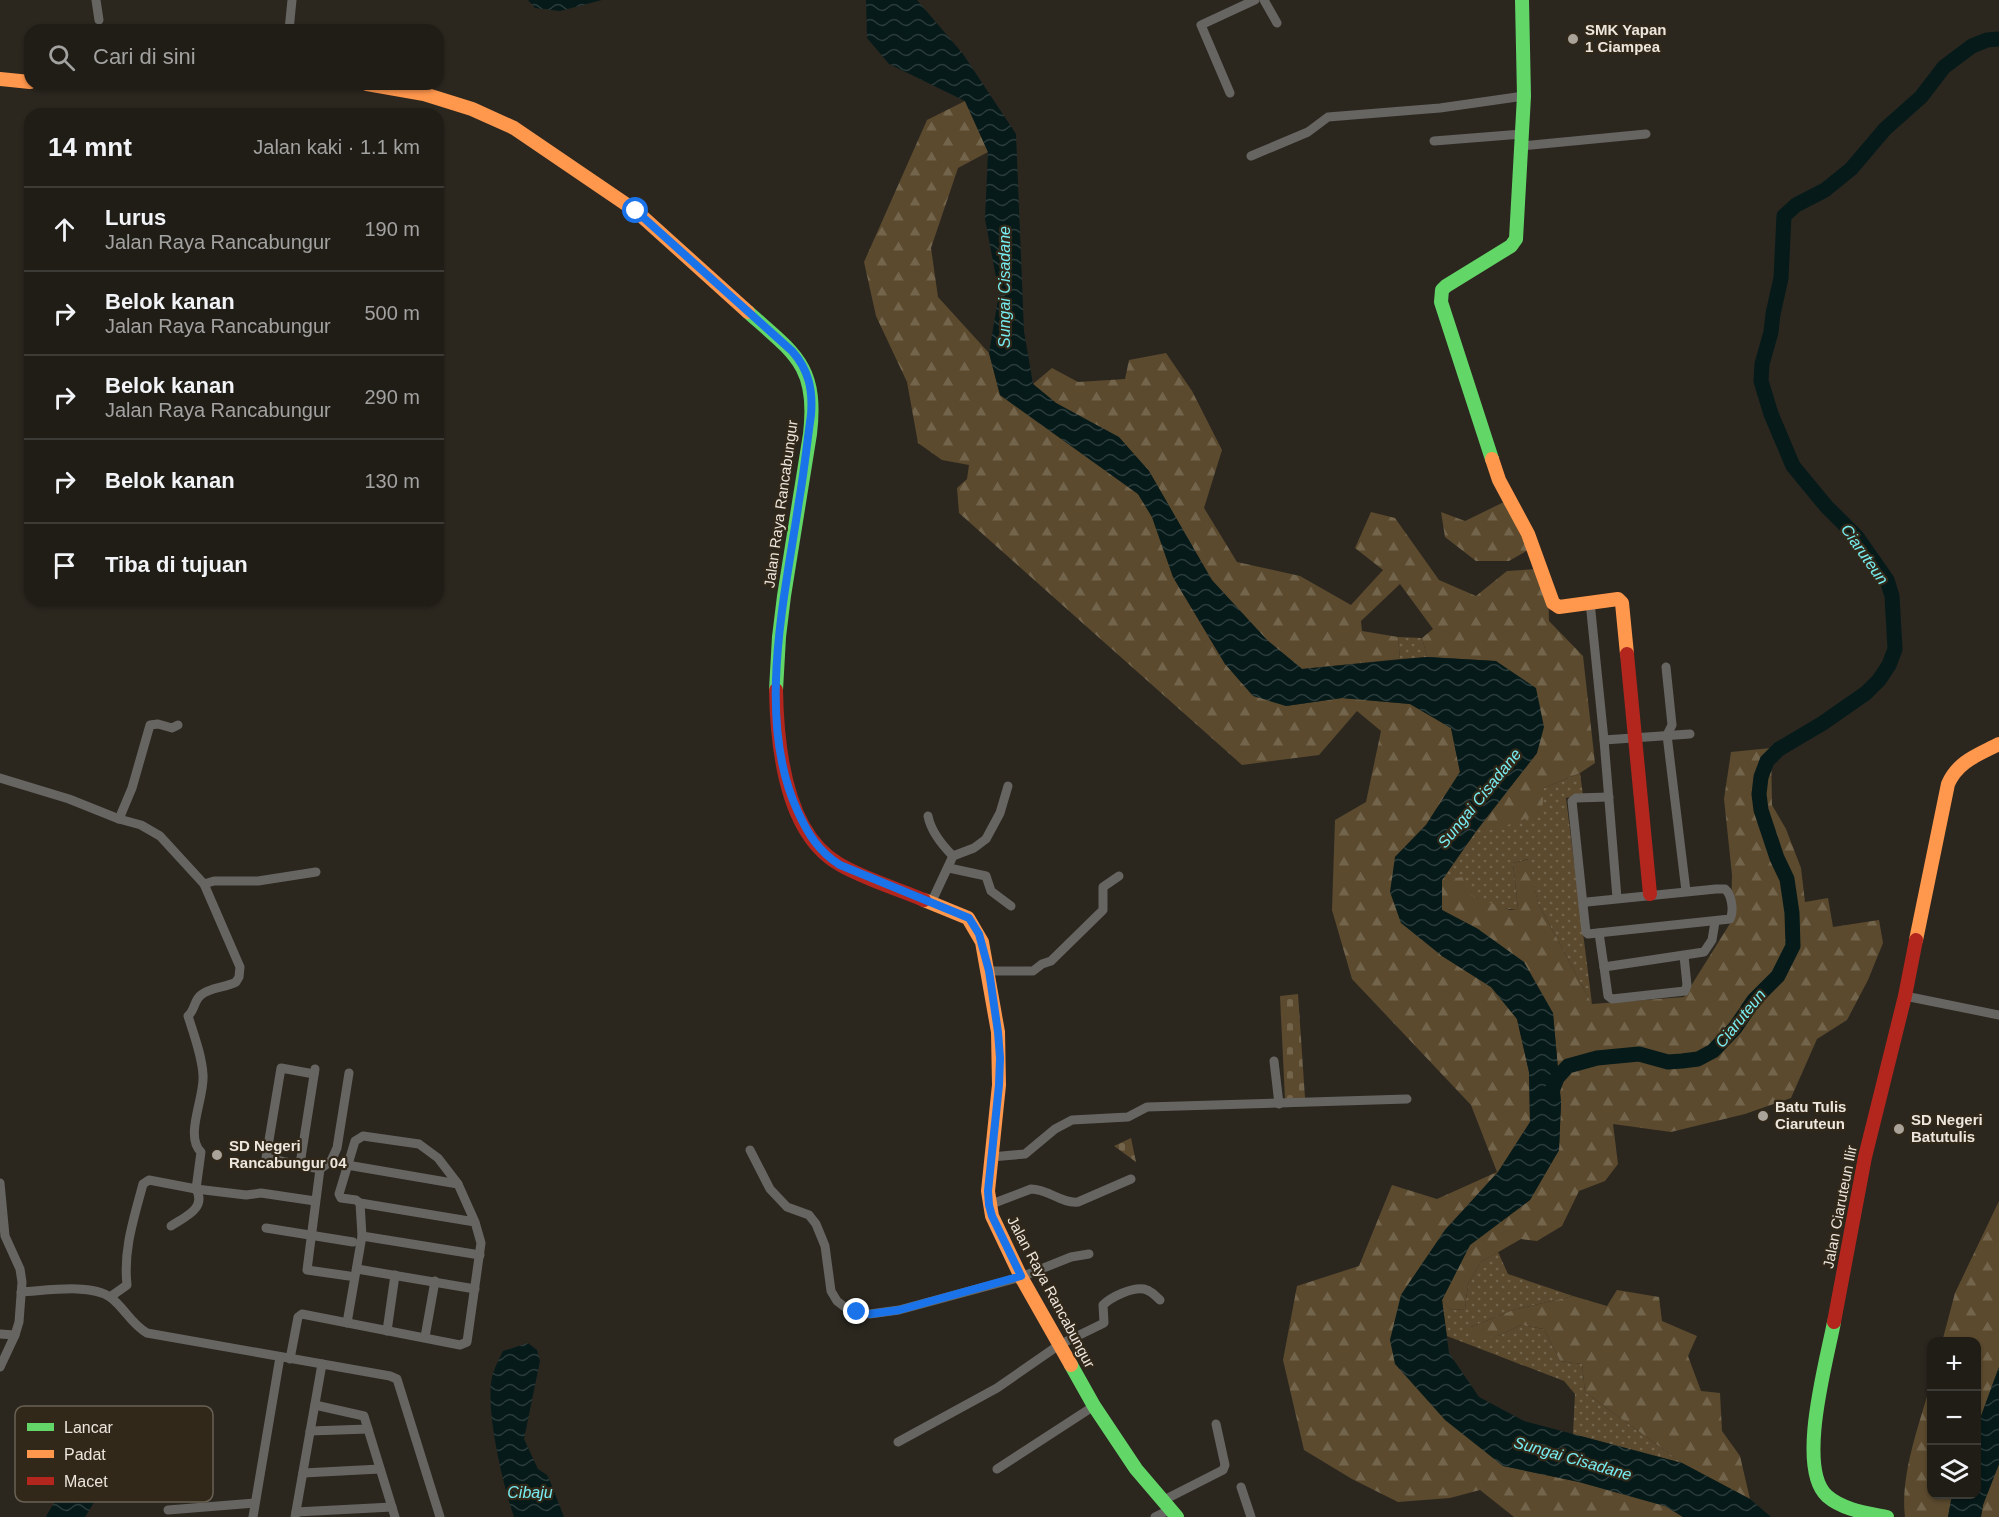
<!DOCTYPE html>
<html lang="id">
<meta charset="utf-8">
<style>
body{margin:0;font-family:Helvetica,sans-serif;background:#282620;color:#f1f3f6}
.controls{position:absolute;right:18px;bottom:18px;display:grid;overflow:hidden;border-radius:12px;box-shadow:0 2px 4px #0004}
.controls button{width:54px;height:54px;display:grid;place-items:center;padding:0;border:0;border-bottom:2px solid #3d3b36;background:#201d17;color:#f1f3f6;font:30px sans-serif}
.stop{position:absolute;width:18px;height:18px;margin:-14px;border:4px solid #1a73e8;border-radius:50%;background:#fff}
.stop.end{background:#1a73e8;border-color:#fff;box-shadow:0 2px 6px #0008}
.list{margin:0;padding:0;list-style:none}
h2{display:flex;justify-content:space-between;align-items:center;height:78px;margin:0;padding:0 24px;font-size:26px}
h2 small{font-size:20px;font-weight:400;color:#a2a2a1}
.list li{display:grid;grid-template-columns:39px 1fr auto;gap:18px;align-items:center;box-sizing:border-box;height:84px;padding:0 24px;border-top:2px solid #3d3b36}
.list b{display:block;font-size:22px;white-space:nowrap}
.list p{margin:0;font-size:20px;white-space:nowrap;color:#a2a2a1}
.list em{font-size:20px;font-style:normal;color:#a2a2a1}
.icon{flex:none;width:33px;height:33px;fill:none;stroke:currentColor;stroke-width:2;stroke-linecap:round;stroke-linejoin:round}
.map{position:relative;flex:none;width:1999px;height:1517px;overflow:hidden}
.search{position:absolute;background:#201d17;box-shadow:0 2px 4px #0004;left:24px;top:24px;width:420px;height:66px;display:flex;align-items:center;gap:15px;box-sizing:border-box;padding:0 21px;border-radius:18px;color:#a2a2a1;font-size:22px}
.panel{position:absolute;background:#201d17;box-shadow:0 2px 4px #0004;left:24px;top:108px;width:420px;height:498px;border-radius:18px}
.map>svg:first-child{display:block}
.grass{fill:url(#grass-dots)}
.forest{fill:url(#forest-firs)}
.cemetery{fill:url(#cemetery-stones)}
.water{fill:url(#water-waves)}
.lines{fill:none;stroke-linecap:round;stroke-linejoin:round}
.river{stroke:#061a1a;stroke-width:15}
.street{stroke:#676562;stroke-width:9}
.fast{stroke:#63d668;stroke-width:14}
.slow{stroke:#ff974d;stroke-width:14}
.jam{stroke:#b3261e;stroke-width:14}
.route{stroke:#1a73e8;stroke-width:8}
.poi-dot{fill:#a9a39a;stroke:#312819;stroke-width:2}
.labels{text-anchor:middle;stroke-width:4.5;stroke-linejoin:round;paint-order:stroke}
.poi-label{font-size:15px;font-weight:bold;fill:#ede6dd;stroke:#312819;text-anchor:start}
.street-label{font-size:15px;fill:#ede6dd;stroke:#312819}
.water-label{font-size:16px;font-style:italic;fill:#77edf1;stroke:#312819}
.key{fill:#312819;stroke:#696154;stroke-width:1.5}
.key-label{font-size:16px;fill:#ede6dd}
</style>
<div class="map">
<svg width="1999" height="1517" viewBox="0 0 1999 1517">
<defs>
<pattern id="grass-dots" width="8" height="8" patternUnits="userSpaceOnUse" patternTransform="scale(1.5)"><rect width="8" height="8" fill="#5b4a2e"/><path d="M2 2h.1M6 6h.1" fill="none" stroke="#73644c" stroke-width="1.8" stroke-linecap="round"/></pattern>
<pattern id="forest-firs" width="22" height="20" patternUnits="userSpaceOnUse" patternTransform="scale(1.5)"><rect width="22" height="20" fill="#5b4a2e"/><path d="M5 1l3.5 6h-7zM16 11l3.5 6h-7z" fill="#73644c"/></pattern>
<pattern id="cemetery-stones" width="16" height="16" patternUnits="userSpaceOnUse" patternTransform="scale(1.5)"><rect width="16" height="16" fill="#5b4a2e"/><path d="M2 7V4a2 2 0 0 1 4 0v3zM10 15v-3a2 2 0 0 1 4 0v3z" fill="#73644c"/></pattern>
<pattern id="water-waves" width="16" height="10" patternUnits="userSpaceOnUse" patternTransform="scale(1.5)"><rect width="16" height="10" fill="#061a1a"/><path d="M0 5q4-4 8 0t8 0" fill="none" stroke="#2b3b3b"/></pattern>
</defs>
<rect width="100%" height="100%" fill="#2b271f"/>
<g class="grass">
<path d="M 1398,637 L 1422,638 L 1427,657 L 1400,659 Z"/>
<path d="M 1580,773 L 1583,795 L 1566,798 L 1592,1004 L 1538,903 L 1528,859 L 1513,863 L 1518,909 C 1496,912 1461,890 1442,880 L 1477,830 L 1493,830 L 1544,788 Z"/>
<path d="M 1498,1252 L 1508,1274 L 1573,1296 L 1513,1310 L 1471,1327 L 1498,1336 L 1521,1325 L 1544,1329 L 1560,1361 L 1582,1364 L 1585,1392 L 1682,1463 L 1573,1434 L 1575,1394 L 1564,1381 L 1447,1336 L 1442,1300 L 1451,1310 L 1465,1309 L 1468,1284 L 1481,1262 Z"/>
</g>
<g class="forest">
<path d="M 965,101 L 988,152 L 958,168 L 931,248 L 938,297 L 989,353 L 1000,395 L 1138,494 L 1152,517 L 1173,577 L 1225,664 L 1286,706 L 1342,698 L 1410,704 L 1451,728 L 1460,772 L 1426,825 L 1395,857 L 1442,956 L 1491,987 L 1517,1019 L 1529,1072 L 1530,1122 L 1498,1172 L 1445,1230 L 1401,1295 L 1503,1466 L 1579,1482 L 1665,1506 L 1683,1517 L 1514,1517 L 1480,1490 L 1450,1498 L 1398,1502 L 1352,1479 L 1304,1450 L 1283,1360 L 1297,1286 L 1359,1266 L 1392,1185 L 1437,1199 L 1497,1172 L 1471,1105 L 1352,979 L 1332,910 L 1335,820 L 1366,802 L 1381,731 L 1357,711 L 1319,755 L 1242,765 L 959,513 L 957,488 L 967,479 L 969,465 L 942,460 L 918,443 L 907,382 L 876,316 L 864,262 L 927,120 Z"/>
<path d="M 1166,353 L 1192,391 L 1222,450 L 1204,508 L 1237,562 L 1300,576 L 1351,605 L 1383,570 L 1355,548 L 1371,512 L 1395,518 L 1439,580 L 1476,596 L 1507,571 L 1537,569 L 1548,587 L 1549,621 L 1583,656 L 1595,763 L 1580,773 L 1544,788 L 1542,813 L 1493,830 L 1477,830 L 1537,753 L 1496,661 L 1427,657 L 1422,638 L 1433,629 L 1400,584 L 1361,621 L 1362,631 L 1398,637 L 1400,659 L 1302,669 L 1267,640 L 1211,580 L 1149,471 L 1119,438 L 1056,403 L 1033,384 L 1052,368 L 1078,382 L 1125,379 L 1129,360 Z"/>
<path d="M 1504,502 L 1528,550 L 1509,561 L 1476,561 L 1445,537 L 1441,512 L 1465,521 Z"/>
<path d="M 1771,748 L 1772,805 L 1786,829 L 1801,868 L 1805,902 L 1828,898 L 1833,927 L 1879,920 L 1883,943 L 1868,980 L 1847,1020 L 1817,1039 L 1791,1098 L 1745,1114 L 1671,1132 L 1613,1124 L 1618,1164 L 1605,1181 L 1579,1191 L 1562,1226 L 1537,1241 L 1521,1239 L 1481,1262 L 1468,1284 L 1465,1309 L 1451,1310 L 1442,1300 L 1470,1245 L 1530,1200 L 1559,1150 L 1561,1103 L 1553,1013 L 1478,929 L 1442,910 L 1442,880 L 1462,877 L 1472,896 L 1510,910 L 1518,909 L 1513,863 L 1529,859 L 1538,903 L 1592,1004 L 1684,997 L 1731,922 L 1732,875 L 1724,799 L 1731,752 Z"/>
<path d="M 1999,1201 L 1999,1367 L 1977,1427 L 1976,1342 L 1942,1342 L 1955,1293 Z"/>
<path d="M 1617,1290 L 1659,1297 L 1662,1321 L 1697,1336 L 1688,1356 L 1701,1391 L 1720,1393 L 1722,1431 L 1740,1456 L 1750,1499 L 1682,1463 L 1585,1392 L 1582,1364 L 1560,1361 L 1544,1329 L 1521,1325 L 1498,1336 L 1474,1337 L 1471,1327 L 1513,1310 L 1573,1296 L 1607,1306 Z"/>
<path d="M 1931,1382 L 1932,1494 L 1952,1495 L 1948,1517 L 1905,1517 C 1900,1472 1920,1424 1931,1382 Z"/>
<path d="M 1999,1464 L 1999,1517 L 1981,1517 L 1983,1505 Z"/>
</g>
<g class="cemetery">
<path d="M 1298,994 L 1305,1098 L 1285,1099 L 1280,996 Z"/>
<path d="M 1131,1138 L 1136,1162 L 1114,1146 Z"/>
</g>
<g class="water">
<path d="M 528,0 L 602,0 L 560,11 L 535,8 Z"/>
<path d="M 866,0 L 917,0 L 963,54 L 1016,134 L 1024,331 L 1033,384 L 1056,403 L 1119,437 L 1149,471 L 1212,580 L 1267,640 L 1302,669 L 1427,657 L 1496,661 L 1536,688 L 1544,727 L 1537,753 L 1477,830 L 1442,880 L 1442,910 L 1478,929 L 1524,962 L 1553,1013 L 1561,1103 L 1559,1150 L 1530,1200 L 1470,1245 L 1442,1300 L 1449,1353 L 1479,1397 L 1524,1421 L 1682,1463 L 1750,1499 L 1771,1517 L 1683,1517 L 1665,1506 L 1579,1482 L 1503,1466 L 1445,1420 L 1395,1364 L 1390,1340 L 1401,1295 L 1445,1230 L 1498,1172 L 1530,1122 L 1529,1072 L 1517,1019 L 1491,987 L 1442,956 L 1401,923 L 1390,892 L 1395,857 L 1426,825 L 1460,772 L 1451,728 L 1410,704 L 1342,698 L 1286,706 L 1253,696 L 1225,664 L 1173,577 L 1152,517 L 1138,494 L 1000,395 L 989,353 L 999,293 L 985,219 L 988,152 L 965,101 L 889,64 L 867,38 Z"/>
<path d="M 528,1343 L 537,1350 L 540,1361 L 524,1439 L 538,1469 L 547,1475 L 550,1481 L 564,1517 L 514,1517 C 503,1485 485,1410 492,1377 C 494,1369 499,1359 503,1351 Z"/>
<path d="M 1999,1367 L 1999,1464 L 1983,1505 L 1981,1517 L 1948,1517 L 1952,1495 L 1976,1494 L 1977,1427 Z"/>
<path d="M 114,1452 L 121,1454 L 119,1467 L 108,1480 L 85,1517 L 46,1517 C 55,1496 93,1458 114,1452 Z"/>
</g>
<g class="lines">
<path class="river" d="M 1551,1094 L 1557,1078 L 1568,1066 L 1597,1058 L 1639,1054 L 1668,1062 L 1682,1061 L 1698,1059 L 1713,1051 L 1735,1028 L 1754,1000 L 1778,976 L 1793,946 L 1792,913 L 1787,879 L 1777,858 L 1761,810 L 1759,794 L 1761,777 L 1767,761 L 1779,749 L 1823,723 L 1866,693 L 1879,680 L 1889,665 L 1895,649 L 1892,596 L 1887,580 L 1857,537 L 1826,506 L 1793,466 L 1771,414 L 1761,381 L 1762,364 L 1771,332 L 1773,314 L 1781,278 L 1784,216 L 1796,205 L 1825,190 L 1851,169 L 1885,129 L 1921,97 L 1944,67 L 1972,46 L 1987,40 L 1999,39"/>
<g class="street">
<path d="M 96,0 L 99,20"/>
<path d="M 1264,0 L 1277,23"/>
<path d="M 289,30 L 292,0"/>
<path d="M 1230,93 L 1201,25 L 1255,0"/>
<path d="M 1434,141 L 1522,134"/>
<path d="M 1521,146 L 1646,134"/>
<path d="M 1251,156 L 1308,132 L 1328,117 L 1440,108 L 1524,96"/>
<path d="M 1590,602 L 1604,740 L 1617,898"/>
<path d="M 1666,667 L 1672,725 L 1667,735 L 1686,891"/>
<path d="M 1604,740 L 1690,734"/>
<path d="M 0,778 L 69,799 L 119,819 L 141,825 L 160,836 L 204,884 L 240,967 L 239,977 L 236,982 C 225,988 211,987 201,995 C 194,1000 195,1010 188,1016 C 194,1035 202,1056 203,1075 C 205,1097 184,1136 201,1152 L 196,1189 L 149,1180 L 143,1184 C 134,1218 123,1250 127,1285 L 110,1297"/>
<path d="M 928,816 C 931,832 942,845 953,856"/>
<path d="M 119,819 L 132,788 L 150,725 L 158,724 L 172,728 L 178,725"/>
<path d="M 949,868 L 986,876 L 991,891 L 1011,906"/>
<path d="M 204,884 L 214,881 L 258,881 L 316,872"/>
<path d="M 1716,889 L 1725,889 C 1732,895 1734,911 1730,919 L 1588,934 L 1586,932 L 1583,905 L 1587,902 Z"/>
<path d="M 931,903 L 953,856 L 974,848 L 986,839 L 1000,813 L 1008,786"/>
<path d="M 1583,905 L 1572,801 L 1576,798 L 1609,797"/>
<path d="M 1599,933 L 1604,967 L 1704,952 L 1712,940 L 1715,922"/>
<path d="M 1604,967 L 1608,996 L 1612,999 L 1685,991 L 1687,985 L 1684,956"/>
<path d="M 989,971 L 1033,971 L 1042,964 L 1051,961 L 1103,910 L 1103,887 L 1119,876"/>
<path d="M 1905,996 L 1999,1015"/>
<path d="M 1274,1061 L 1279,1104"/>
<path d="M 349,1073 L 337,1148 L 331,1161 L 320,1169 L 307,1270 L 349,1276"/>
<path d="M 314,1074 L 281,1068 L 266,1158 L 320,1169"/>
<path d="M 750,1150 L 770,1189 L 787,1207 L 809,1215 L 816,1224 L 825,1246 L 831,1291 L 837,1301 L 846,1308 L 857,1312 L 870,1314 L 899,1310 L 1021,1277 L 1071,1257 L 1089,1254"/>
<path d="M 991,1157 L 1025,1154 L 1055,1129 L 1072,1120 L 1128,1117 L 1147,1107 L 1407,1099"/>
<path d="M 300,1164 L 315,1069"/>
<path d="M 347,1165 L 458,1184"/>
<path d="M 0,1183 L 5,1236 L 20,1269 L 22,1282 L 19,1322 L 15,1335 L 0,1367"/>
<path d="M 196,1189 L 246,1195 L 261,1193 L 315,1201"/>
<path d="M 989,1205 L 1031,1189 C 1048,1189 1062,1204 1078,1202 L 1131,1179"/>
<path d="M 171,1226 C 185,1217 207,1208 196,1189"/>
<path d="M 266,1228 L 353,1242"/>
<path d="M 362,1236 L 480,1255"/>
<path d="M 357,1269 L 475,1289"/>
<path d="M 21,1292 C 44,1291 90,1283 110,1297 C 124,1307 131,1324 147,1333 L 390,1376 L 397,1379 L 440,1517"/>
<path d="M 347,1323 L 362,1236 L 360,1203"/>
<path d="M 387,1331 L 395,1275"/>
<path d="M 0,1334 L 15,1335"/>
<path d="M 425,1337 L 435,1281"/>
<path d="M 290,1359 L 298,1317 L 302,1314 L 460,1345 L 467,1342 L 481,1243 L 475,1222 L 458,1184 L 438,1158 L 419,1144 L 363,1136 L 355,1141 L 339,1194 L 341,1198 L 356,1200 L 360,1203 L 475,1222"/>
<path d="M 315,1405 L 364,1416 L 395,1517"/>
<path d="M 310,1431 L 368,1429"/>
<path d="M 898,1442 L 997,1388 L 1059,1345 L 1104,1323 L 1103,1305 C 1111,1297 1132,1287 1144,1289 C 1150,1290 1155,1295 1160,1300"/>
<path d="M 997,1469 L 1094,1406"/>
<path d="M 303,1473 L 380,1469"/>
<path d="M 1241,1487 L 1251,1517"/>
<path d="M 1164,1500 L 1223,1470 L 1225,1465 L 1216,1424"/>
<path d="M 168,1510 L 255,1503"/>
<path d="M 296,1512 L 392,1507"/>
<path d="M 253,1517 L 280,1357"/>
<path d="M 295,1517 L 322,1364"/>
<path d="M 1155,1517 L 1171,1509"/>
</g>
<g class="fast">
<path d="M 748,312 C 795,354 818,366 810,434 L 784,596 L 779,637 L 776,690"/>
<path d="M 1492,459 L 1441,302 L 1442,290 L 1446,286 L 1511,246 L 1516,239 L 1524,96 L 1522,0"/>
<path d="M 1834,1322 C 1827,1360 1796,1468 1827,1496 C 1843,1510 1867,1513 1887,1517"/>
<path d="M 1071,1365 L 1094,1406 L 1136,1469 L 1177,1517"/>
</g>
<g class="slow">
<path d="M 0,79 L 30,82"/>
<path d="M 367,84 L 424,94 L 472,109 L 514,128 L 636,211 L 748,312"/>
<path d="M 1492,459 L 1499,480 L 1528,534 L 1553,603 L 1559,607 L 1618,599 L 1622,603 L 1627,654"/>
<path d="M 924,900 L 968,918 L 982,942 L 998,1032 L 999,1085 L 988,1191 L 992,1216 L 1021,1277 L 1071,1365"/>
<path d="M 1916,940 L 1948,784 C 1958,761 1978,755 1999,744"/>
</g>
<g class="jam">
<path d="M 1627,654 L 1650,894"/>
<path d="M 776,690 C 777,746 785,833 839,864 C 862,878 898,889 924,900"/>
<path d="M 1834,1322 L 1865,1157 L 1905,996 L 1916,940"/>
</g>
</g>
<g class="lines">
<path class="route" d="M 636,211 L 792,351 C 809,370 813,390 811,415 C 807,443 804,472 799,501 C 785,597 755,720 798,812 C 808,834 819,852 840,865 L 969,918 L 979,934 L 989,971 L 998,1032 L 1000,1058 L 999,1085 L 988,1191 L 989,1205 L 992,1216 L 1021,1276 L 899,1310 L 870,1314 L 857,1312"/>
</g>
<g class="poi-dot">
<circle cx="1573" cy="39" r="6"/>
<circle cx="1763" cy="1116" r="6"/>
<circle cx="1899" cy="1129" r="6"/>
<circle cx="217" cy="1155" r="6"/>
</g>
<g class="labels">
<g class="poi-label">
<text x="1585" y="35">SMK Yapan<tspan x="1585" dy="17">1 Ciampea</tspan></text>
<text x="1775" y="1112">Batu Tulis<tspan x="1775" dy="17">Ciaruteun</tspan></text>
<text x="1911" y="1125">SD Negeri<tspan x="1911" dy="17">Batutulis</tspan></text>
<text x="229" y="1151">SD Negeri<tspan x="229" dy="17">Rancabungur 04</tspan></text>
</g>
<g class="street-label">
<text transform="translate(781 504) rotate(-82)" y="5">Jalan Raya Rancabungur</text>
<text transform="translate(1840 1207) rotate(-79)" y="5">Jalan Ciaruteun Ilir</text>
<text transform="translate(1051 1292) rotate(62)" y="5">Jalan Raya Rancabungur</text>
</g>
<g class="water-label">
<text transform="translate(1004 287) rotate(-90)" y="6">Sungai Cisadane</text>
<text transform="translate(1865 554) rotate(55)" y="6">Ciaruteun</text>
<text transform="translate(1479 798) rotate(-51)" y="6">Sungai Cisadane</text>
<text transform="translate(1740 1018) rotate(-51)" y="6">Ciaruteun</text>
<text transform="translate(1573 1458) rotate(16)" y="6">Sungai Cisadane</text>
<text x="530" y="1498">Cibaju</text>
</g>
</g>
<rect x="15" y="1406" width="198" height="96" rx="9" class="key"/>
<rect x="27" y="1423" width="27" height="8" fill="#63d668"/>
<rect x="27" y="1450" width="27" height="8" fill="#ff974d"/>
<rect x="27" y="1477" width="27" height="8" fill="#b3261e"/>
<g class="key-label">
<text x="64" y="1433">Lancar</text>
<text x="64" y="1460">Padat</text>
<text x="64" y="1487">Macet</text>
</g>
</svg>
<div class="controls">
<button>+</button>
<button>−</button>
<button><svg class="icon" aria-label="layers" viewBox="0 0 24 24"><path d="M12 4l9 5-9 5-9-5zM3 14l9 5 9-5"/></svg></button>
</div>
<div class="stop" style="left:636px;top:211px"></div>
<div class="stop end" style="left:857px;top:1312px"></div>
<div class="search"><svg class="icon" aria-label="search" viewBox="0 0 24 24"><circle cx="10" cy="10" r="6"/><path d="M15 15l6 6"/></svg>Cari di sini</div>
<section class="panel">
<h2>14 mnt<small>Jalan kaki · 1.1 km</small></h2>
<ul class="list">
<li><svg class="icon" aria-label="ahead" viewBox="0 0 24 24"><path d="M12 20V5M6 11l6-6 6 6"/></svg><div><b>Lurus</b><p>Jalan Raya Rancabungur</p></div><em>190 m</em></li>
<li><svg class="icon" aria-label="right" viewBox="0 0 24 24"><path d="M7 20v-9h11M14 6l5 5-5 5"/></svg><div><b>Belok kanan</b><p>Jalan Raya Rancabungur</p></div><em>500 m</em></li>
<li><svg class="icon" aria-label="right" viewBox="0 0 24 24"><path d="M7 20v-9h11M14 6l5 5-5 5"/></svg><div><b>Belok kanan</b><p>Jalan Raya Rancabungur</p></div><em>290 m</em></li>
<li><svg class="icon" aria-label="right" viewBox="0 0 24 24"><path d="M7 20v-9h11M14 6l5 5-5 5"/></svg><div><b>Belok kanan</b></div><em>130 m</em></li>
<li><svg class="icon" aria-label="arrive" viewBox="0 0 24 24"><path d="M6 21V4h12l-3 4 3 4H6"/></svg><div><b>Tiba di tujuan</b></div></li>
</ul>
</section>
</div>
